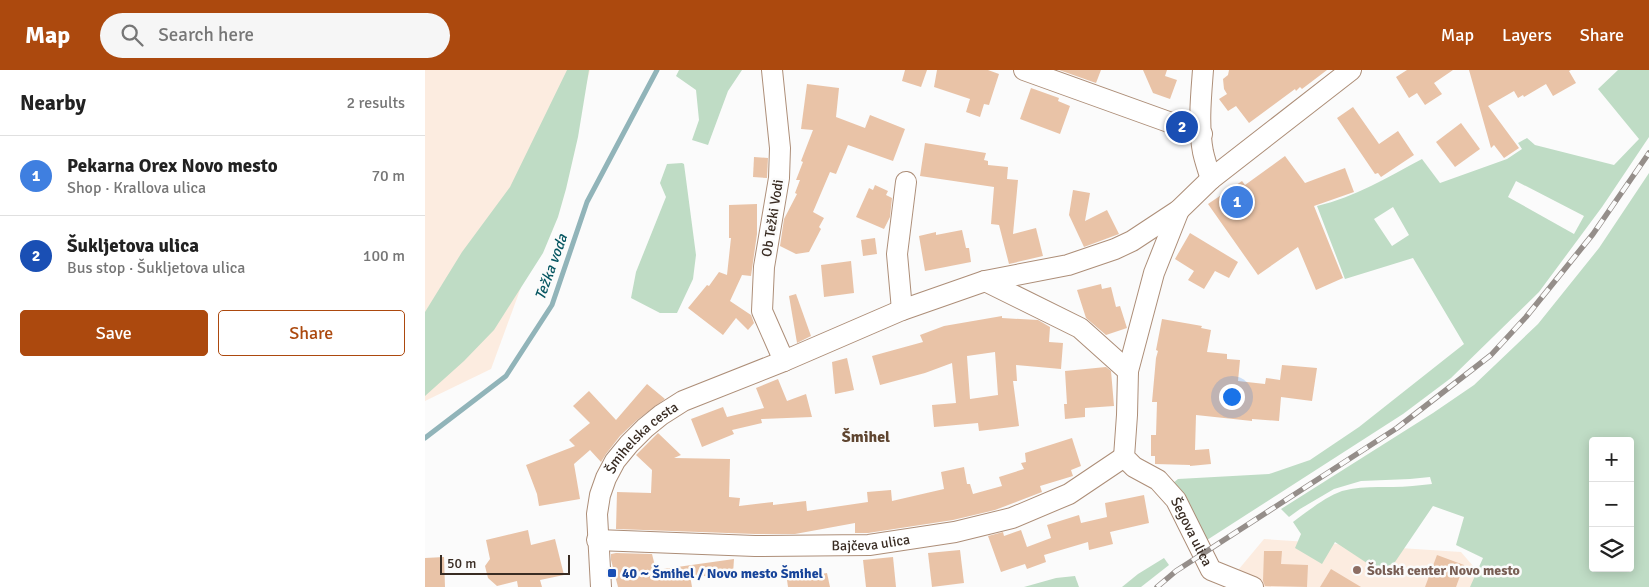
<!DOCTYPE html>
<meta charset="utf-8">
<style>
body{margin:0;font-family:Signika,sans-serif;background:#f6f6f6;color:#222}
.controls{position:absolute;right:15px;bottom:15px;display:grid;overflow:hidden;border-radius:5px;box-shadow:0 2px 12px #0003}
.controls button{width:45px;height:45px;display:grid;place-items:center;padding:0;border:0;border-bottom:1px solid #e0e0e0;background:#fff;color:#222;font:25px sans-serif}
.scale{position:absolute;left:15px;bottom:12px;width:130px;box-sizing:border-box;padding-left:5px;border:2px solid #392c23;border-top:0;font-size:14px;line-height:18px;white-space:nowrap;color:#392c23;-webkit-text-stroke:4px #fbfbfb;paint-order:stroke}
.you{position:absolute;left:806px;top:326px;width:18px;height:18px;margin:-12px;border:4px solid #fff;border-radius:50%;background:#1a73e8;box-shadow:0 0 0 8px #1a73e833}
.badge{display:grid;place-items:center;width:32px;height:32px;border-radius:50%;background:#ac490e;color:#fff;font-size:16px;font-weight:700}
.pin{position:absolute;translate:-50% -50%;border:2px solid #fff;box-shadow:0 1px 5px #0006}
.list{margin:0;padding:0;list-style:none}
h2{display:flex;justify-content:space-between;align-items:center;height:65px;margin:0;padding:0 20px;font-size:21px}
h2 small{font-size:16px;font-weight:400;color:#767676}
.list li{display:grid;grid-template-columns:32px 1fr auto;gap:15px;align-items:center;box-sizing:border-box;height:80px;padding:0 20px;border-top:1px solid #e0e0e0}
.list b{display:block;font-size:19px;white-space:nowrap}
.list p{margin:0;font-size:16px;white-space:nowrap;color:#767676}
.list em{font-size:16px;font-style:normal;color:#767676}
.actions{display:flex;gap:10px;padding:15px 20px}
.actions a{flex:1;padding:11px 0;border:1px solid #ac490e;border-radius:5px;text-align:center;font-size:18px;color:#ac490e}
.actions .main{background:#ac490e;color:#fff}
.icon{flex:none;width:28px;height:28px;fill:none;stroke:currentColor;stroke-width:2;stroke-linecap:round;stroke-linejoin:round}
.map{position:relative;flex:none;width:1224px;height:517px;overflow:hidden}
header{display:flex;align-items:center;gap:30px;box-sizing:border-box;height:70px;padding:0 25px;background:#ac490e;color:#fff}
header strong{font-size:24px}
nav{display:flex;gap:28px;margin-inline-start:auto;font-size:18px}
.search{width:350px;height:45px;background:#f6f6f6;display:flex;align-items:center;gap:12px;box-sizing:border-box;padding:0 18px;border-radius:28px;color:#767676;font-size:19px}
main{display:flex}
aside{flex:1;background:#fff}
.map>svg:first-child{display:block}
.built{fill:#fcece0}
.green{fill:#bfdcc5;fill-rule:evenodd}
.lines{fill:none;stroke-linecap:round;stroke-linejoin:round}
.stream{stroke:#91b4b9;stroke-width:5}
.building{fill:#e9c3a7;fill-rule:evenodd}
.minor-casing{stroke:#ad8e78;stroke-width:22}
.minor{stroke:#fff;stroke-width:20}
.rail-casing{stroke:#958e8a;stroke-width:5.5}
.rail{stroke:#fbfbfb;stroke-width:4;stroke-dasharray:11;stroke-linecap:butt}
.education-dot{fill:#8d6e63;stroke:#fbfbfb;stroke-width:2}
.transit-dot{fill:#1a4fb4;stroke:#fbfbfb;stroke-width:2}
.labels{text-anchor:middle;stroke-width:5;stroke-linejoin:round;paint-order:stroke}
.street-label{font-size:14px;fill:#392c23;stroke:#fbfbfb}
.education-label{font-size:14px;font-weight:bold;fill:#785e54;stroke:#fbfbfb;text-anchor:start}
.transit-label{font-size:14px;font-weight:bold;fill:#164399;stroke:#fbfbfb;text-anchor:start}
.water-label{font-size:15px;font-style:italic;fill:#065661;stroke:#fbfbfb}
.quarter-label{font-size:16px;font-weight:bold;fill:#5f4530;stroke:#fbfbfb}
</style>
<header>
<strong>Map</strong>
<div class="search"><svg class="icon" aria-label="search" viewBox="0 0 24 24"><circle cx="10" cy="10" r="6"/><path d="M15 15l6 6"/></svg>Search here</div>
<nav><a>Map</a><a>Layers</a><a>Share</a></nav>
</header>
<main>
<aside>
<h2>Nearby<small>2 results</small></h2>
<ul class="list">
<li><span class="badge" style="background:#3f7fe0">1</span><div><b>Pekarna Orex Novo mesto</b><p>Shop · Krallova ulica</p></div><em>70 m</em></li>
<li><span class="badge" style="background:#1a4fb4">2</span><div><b>Šukljetova ulica</b><p>Bus stop · Šukljetova ulica</p></div><em>100 m</em></li>
</ul>
<div class="actions"><a class="main">Save</a><a>Share</a></div>
</aside>
<div class="map">
<svg width="1224" height="517" viewBox="0 0 1224 517">
<rect width="100%" height="100%" fill="#fbfbfb"/>
<g class="built">
<path d="M 0,0 L 165,0 L 132,119 L 66,299 L 0,331 Z"/>
<path d="M 839,469 L 1036,482 L 1066,517 L 799,517 Z"/>
</g>
<g class="green">
<path d="M 142,0 L 164,0 L 153,67 L 141,119 L 133,147 L 118,183 L 69,260 L 39,291 L 0,326 L 0,242 L 37,182 L 85,117 Z"/>
<path d="M 254,0 L 317,0 L 303,21 L 283,75 L 267,70 L 274,50 L 271,20 L 251,6 Z"/>
<path d="M 1193,0 L 1224,0 L 1224,67 L 1177,137 L 1114,222 L 1026,308 L 978,344 L 782,470 L 747,414 L 753,409 L 844,404 L 885,390 L 934,357 L 1039,274 L 988,188 L 920,209 L 892,136 C 930,127 963,107 997,89 L 1015,113 L 1082,89 L 1097,79 L 1093,73 L 1102,68 L 1110,75 L 1189,95 L 1214,69 L 1173,19 ZM 1091,111 L 1159,146 L 1149,164 L 1083,127 ZM 968,137 L 984,165 L 967,176 L 949,149 Z"/>
<path d="M 257,93 L 259,94 L 271,185 L 268,209 L 252,243 L 235,243 L 206,228 L 211,202 L 241,127 L 235,113 L 242,94 Z"/>
<path d="M 1224,103 L 1224,517 L 1045,517 L 1058,488 L 1031,475 L 1039,447 L 1008,436 L 970,492 L 954,501 L 910,472 L 897,494 L 870,478 L 876,464 L 868,452 C 883,441 900,427 917,421 C 934,416 951,417 968,417 C 981,417 994,415 1007,414 L 1005,407 L 985,409 L 936,411 L 909,419 L 875,439 L 864,447 L 856,439 L 1008,343 L 1049,315 L 1113,254 L 1174,178 ZM 1168,371 L 1205,371 L 1205,498 L 1168,498 Z"/>
<path d="M 739,488 L 744,495 L 716,517 L 697,517 L 713,504 Z"/>
<path d="M 650,506 L 654,517 L 599,517 L 631,508 Z"/>
</g>
<g class="lines">
<path class="stream" d="M 0,368 L 81,306 L 127,235 L 162,132 L 232,0"/>
</g>
<g class="building">
<path d="M 480,0 L 502,0 L 496,17 L 477,11 Z"/>
<path d="M 512,0 L 563,0 L 574,4 L 564,35 L 559,34 L 555,47 L 541,42 L 545,29 L 509,17 Z"/>
<path d="M 634,0 L 676,0 L 671,13 Z"/>
<path d="M 718,0 L 742,0 L 740,6 L 752,10 L 745,29 L 728,23 Z"/>
<path d="M 804,0 L 902,0 L 877,19 L 875,17 L 871,21 L 870,19 L 824,53 L 811,36 L 803,41 L 794,29 L 802,24 L 799,19 L 798,9 L 803,5 Z"/>
<path d="M 982,0 L 1028,0 L 1009,13 L 1017,24 L 1000,35 L 992,23 L 984,28 L 971,7 Z"/>
<path d="M 1044,0 L 1146,0 L 1144,1 L 1151,13 L 1128,26 L 1121,14 L 1099,27 L 1098,25 L 1093,28 L 1089,21 L 1063,36 L 1094,78 L 1079,88 L 1069,75 L 1066,78 Z"/>
<path d="M 382,14 L 414,18 L 411,47 L 440,58 L 445,45 L 480,59 L 468,91 L 423,75 L 411,104 L 405,102 L 388,142 L 399,148 L 394,157 L 396,159 L 384,182 L 371,184 L 355,176 L 359,149 L 372,124 L 370,123 L 375,110 L 371,110 L 378,92 L 376,91 L 388,60 L 376,59 Z"/>
<path d="M 606,18 L 634,28 L 633,31 L 645,36 L 635,64 L 595,49 Z"/>
<path d="M 928,37 L 954,74 L 973,61 L 989,85 L 956,107 L 953,103 L 950,104 L 912,48 Z"/>
<path d="M 1036,53 L 1055,79 L 1030,97 L 1011,72 Z"/>
<path d="M 500,73 L 561,83 L 559,90 L 563,91 L 563,95 L 583,97 L 582,109 L 593,110 L 588,164 L 611,158 L 618,186 L 584,194 L 574,155 L 566,154 L 569,117 L 495,106 Z"/>
<path d="M 860,86 L 880,113 L 920,98 L 929,122 L 889,136 L 918,208 L 891,220 L 873,177 L 833,205 L 783,134 L 817,111 L 820,115 Z"/>
<path d="M 329,87 L 343,88 L 342,108 L 328,107 Z"/>
<path d="M 450,115 L 463,121 L 461,125 L 467,128 L 465,147 L 459,159 L 431,147 L 444,118 L 448,120 Z"/>
<path d="M 648,120 L 665,123 L 660,151 L 682,140 L 694,164 L 659,177 L 644,145 Z"/>
<path d="M 332,134 L 332,164 L 326,206 L 317,205 L 305,231 L 326,245 L 329,253 L 323,260 L 311,248 L 298,265 L 263,238 L 282,215 L 284,216 L 294,202 L 302,205 L 306,168 L 304,168 L 304,135 Z"/>
<path d="M 537,160 L 541,178 L 544,178 L 546,192 L 500,201 L 494,166 L 511,162 L 511,165 Z"/>
<path d="M 765,163 L 813,192 L 804,208 L 790,201 L 779,219 L 763,210 L 769,201 L 750,189 Z"/>
<path d="M 450,168 L 452,184 L 438,186 L 436,170 Z"/>
<path d="M 426,191 L 429,223 L 399,227 L 396,195 Z"/>
<path d="M 676,214 L 677,219 L 686,217 L 691,237 L 695,236 L 702,258 L 681,265 L 661,248 L 652,220 Z"/>
<path d="M 371,224 L 386,266 L 372,273 L 364,226 Z"/>
<path d="M 577,246 L 577,248 L 613,250 L 625,257 L 624,272 L 638,273 L 636,299 L 591,295 L 592,311 L 588,311 L 594,356 L 554,361 L 553,353 L 509,357 L 507,335 L 531,333 L 527,293 L 500,303 L 455,315 L 447,286 L 498,272 L 495,265 L 519,256 ZM 570,282 L 573,325 L 545,329 L 542,286 Z"/>
<path d="M 737,249 L 777,256 L 776,258 L 786,260 L 782,282 L 802,284 L 802,289 L 815,290 L 813,311 L 840,314 L 841,308 L 855,310 L 857,295 L 892,298 L 887,331 L 856,327 L 854,351 L 827,349 L 827,351 L 771,345 L 770,380 L 784,379 L 786,394 L 765,396 L 765,395 L 730,394 L 730,386 L 726,386 L 726,365 L 731,365 L 732,332 L 727,332 L 731,288 L 733,281 L 731,280 Z"/>
<path d="M 422,288 L 429,320 L 410,324 L 407,292 Z"/>
<path d="M 681,297 L 686,301 L 689,336 L 660,338 L 660,347 L 640,349 L 639,334 L 642,334 L 640,301 Z"/>
<path d="M 353,309 L 362,331 L 381,324 L 387,347 L 336,349 L 337,353 L 307,360 L 309,364 L 277,377 L 266,349 L 298,337 L 302,347 L 339,338 L 331,318 Z"/>
<path d="M 222,314 L 240,329 L 212,350 L 195,366 L 181,384 L 176,392 L 165,380 L 149,394 L 155,429 L 114,436 L 112,424 L 101,395 L 150,376 L 144,370 L 165,353 L 148,336 L 164,321 L 191,350 Z"/>
<path d="M 233,363 L 256,385 L 249,388 L 305,389 L 304,427 L 315,428 L 314,436 L 348,432 L 348,435 L 381,431 L 382,441 L 443,432 L 442,422 L 466,420 L 467,431 L 519,419 L 516,402 L 539,397 L 542,414 L 545,414 L 548,424 L 577,416 L 574,407 L 599,399 L 596,393 L 601,392 L 600,383 L 647,368 L 656,396 L 646,400 L 648,406 L 615,416 L 617,422 L 570,440 L 528,450 L 443,463 L 430,463 L 430,453 L 370,464 L 330,464 L 191,459 L 192,422 L 226,423 L 227,400 L 211,385 Z"/>
<path d="M 719,425 L 724,453 L 685,462 L 688,474 L 664,480 L 663,472 L 619,485 L 621,492 L 602,499 L 600,494 L 576,502 L 563,466 L 578,462 L 579,466 L 596,460 L 602,477 L 626,468 L 622,455 L 654,445 L 656,453 L 682,447 L 680,433 Z"/>
<path d="M 103,460 L 106,475 L 130,469 L 139,505 L 115,510 L 117,517 L 93,517 L 92,511 L 72,516 L 63,508 L 60,496 L 65,489 L 61,470 Z"/>
<path d="M 535,480 L 539,513 L 507,517 L 503,483 Z"/>
<path d="M 839,481 L 857,481 L 856,494 L 883,495 L 882,517 L 840,516 L 838,511 Z"/>
<path d="M 191,483 L 227,484 L 231,500 L 309,489 L 308,504 L 292,503 L 292,507 L 265,505 L 267,517 L 193,517 L 186,490 L 186,484 Z"/>
<path d="M 1012,485 L 1039,495 L 1031,517 L 1000,517 Z"/>
<path d="M 19,487 L 20,517 L 0,517 L 0,488 Z"/>
<path d="M 468,487 L 471,517 L 441,517 L 438,490 Z"/>
<path d="M 906,499 L 936,517 L 895,517 Z"/>
<path d="M 402,503 L 405,517 L 363,517 L 362,510 Z"/>
</g>
<g class="lines">
<defs>
<g id="minor">
<path d="M 347,0 L 355,78 L 354,108 L 339,197 L 337,241 L 359,291"/>
<path d="M 599,0 L 777,64"/>
<path d="M 778,0 C 776,26 773,56 778,82 C 780,91 783,100 786,109"/>
<path id="s1" d="M 754,140 L 729,203 L 703,301 L 702,345 L 699,387 L 709,397 L 733,410 L 751,430 L 786,500 L 828,517"/>
<path d="M 560,211 L 655,258 L 703,301"/>
<path d="M 477,240 L 472,184 L 481,112"/>
<path id="s2" d="M 172,470 L 330,476 L 444,475 L 530,462 L 587,448 L 644,424 L 699,387"/>
<path id="s3" d="M 176,517 L 172,444 L 175,425 L 181,408 L 190,391 L 204,374 L 220,358 L 236,345 L 258,331 L 359,291 L 477,240 L 560,211 L 643,195 L 690,179 L 707,171 L 754,140 L 786,109 L 926,0"/>
</g>
</defs>
<use href="#minor" class="minor-casing"/>
<use href="#minor" class="minor"/>
<defs>
<path id="rail" d="M 732,517 L 751,501 L 972,358 L 1066,285 L 1101,247 L 1168,164 L 1224,83"/>
</defs>
<use href="#rail" class="rail-casing"/>
<use href="#rail" class="rail"/>
</g>
<circle class="education-dot" cx="932" cy="500" r="5"/>
<rect class="transit-dot" x="182" y="498" width="10" height="10" rx="2.5"/>
<g class="labels">
<g class="street-label">
<text transform="translate(347 148) rotate(-81)" y="5">Ob Težki Vodi</text>
<text dy="5" stroke="none"><textPath href="#s3" startOffset="165">Šmihelska cesta</textPath></text>
<text dy="5" stroke="none"><textPath href="#s1" startOffset="359">Šegova ulica</textPath></text>
<text dy="5" stroke="none"><textPath href="#s2" startOffset="274">Bajčeva ulica</textPath></text>
</g>
<g class="education-label">
<text x="942" y="505">Šolski center Novo mesto</text>
</g>
<g class="transit-label">
<text x="197" y="508">40 ~ Šmihel / Novo mesto Šmihel</text>
</g>
<g class="water-label">
<text transform="translate(126 197) rotate(-70)" y="5">Težka voda</text>
</g>
<g class="quarter-label">
<text x="441" y="372">Šmihel</text>
</g>
</g>
</svg>
<div class="controls">
<button>+</button>
<button>−</button>
<button><svg class="icon" aria-label="layers" viewBox="0 0 24 24"><path d="M12 4l9 5-9 5-9-5zM3 14l9 5 9-5"/></svg></button>
</div>
<div class="scale">50 m</div>
<div class="you"></div>
<div class="pin badge" style="left:812px;top:132px;background:#3f7fe0">1</div>
<div class="pin badge" style="left:757px;top:57px;background:#1a4fb4">2</div>
</div>
</main>
